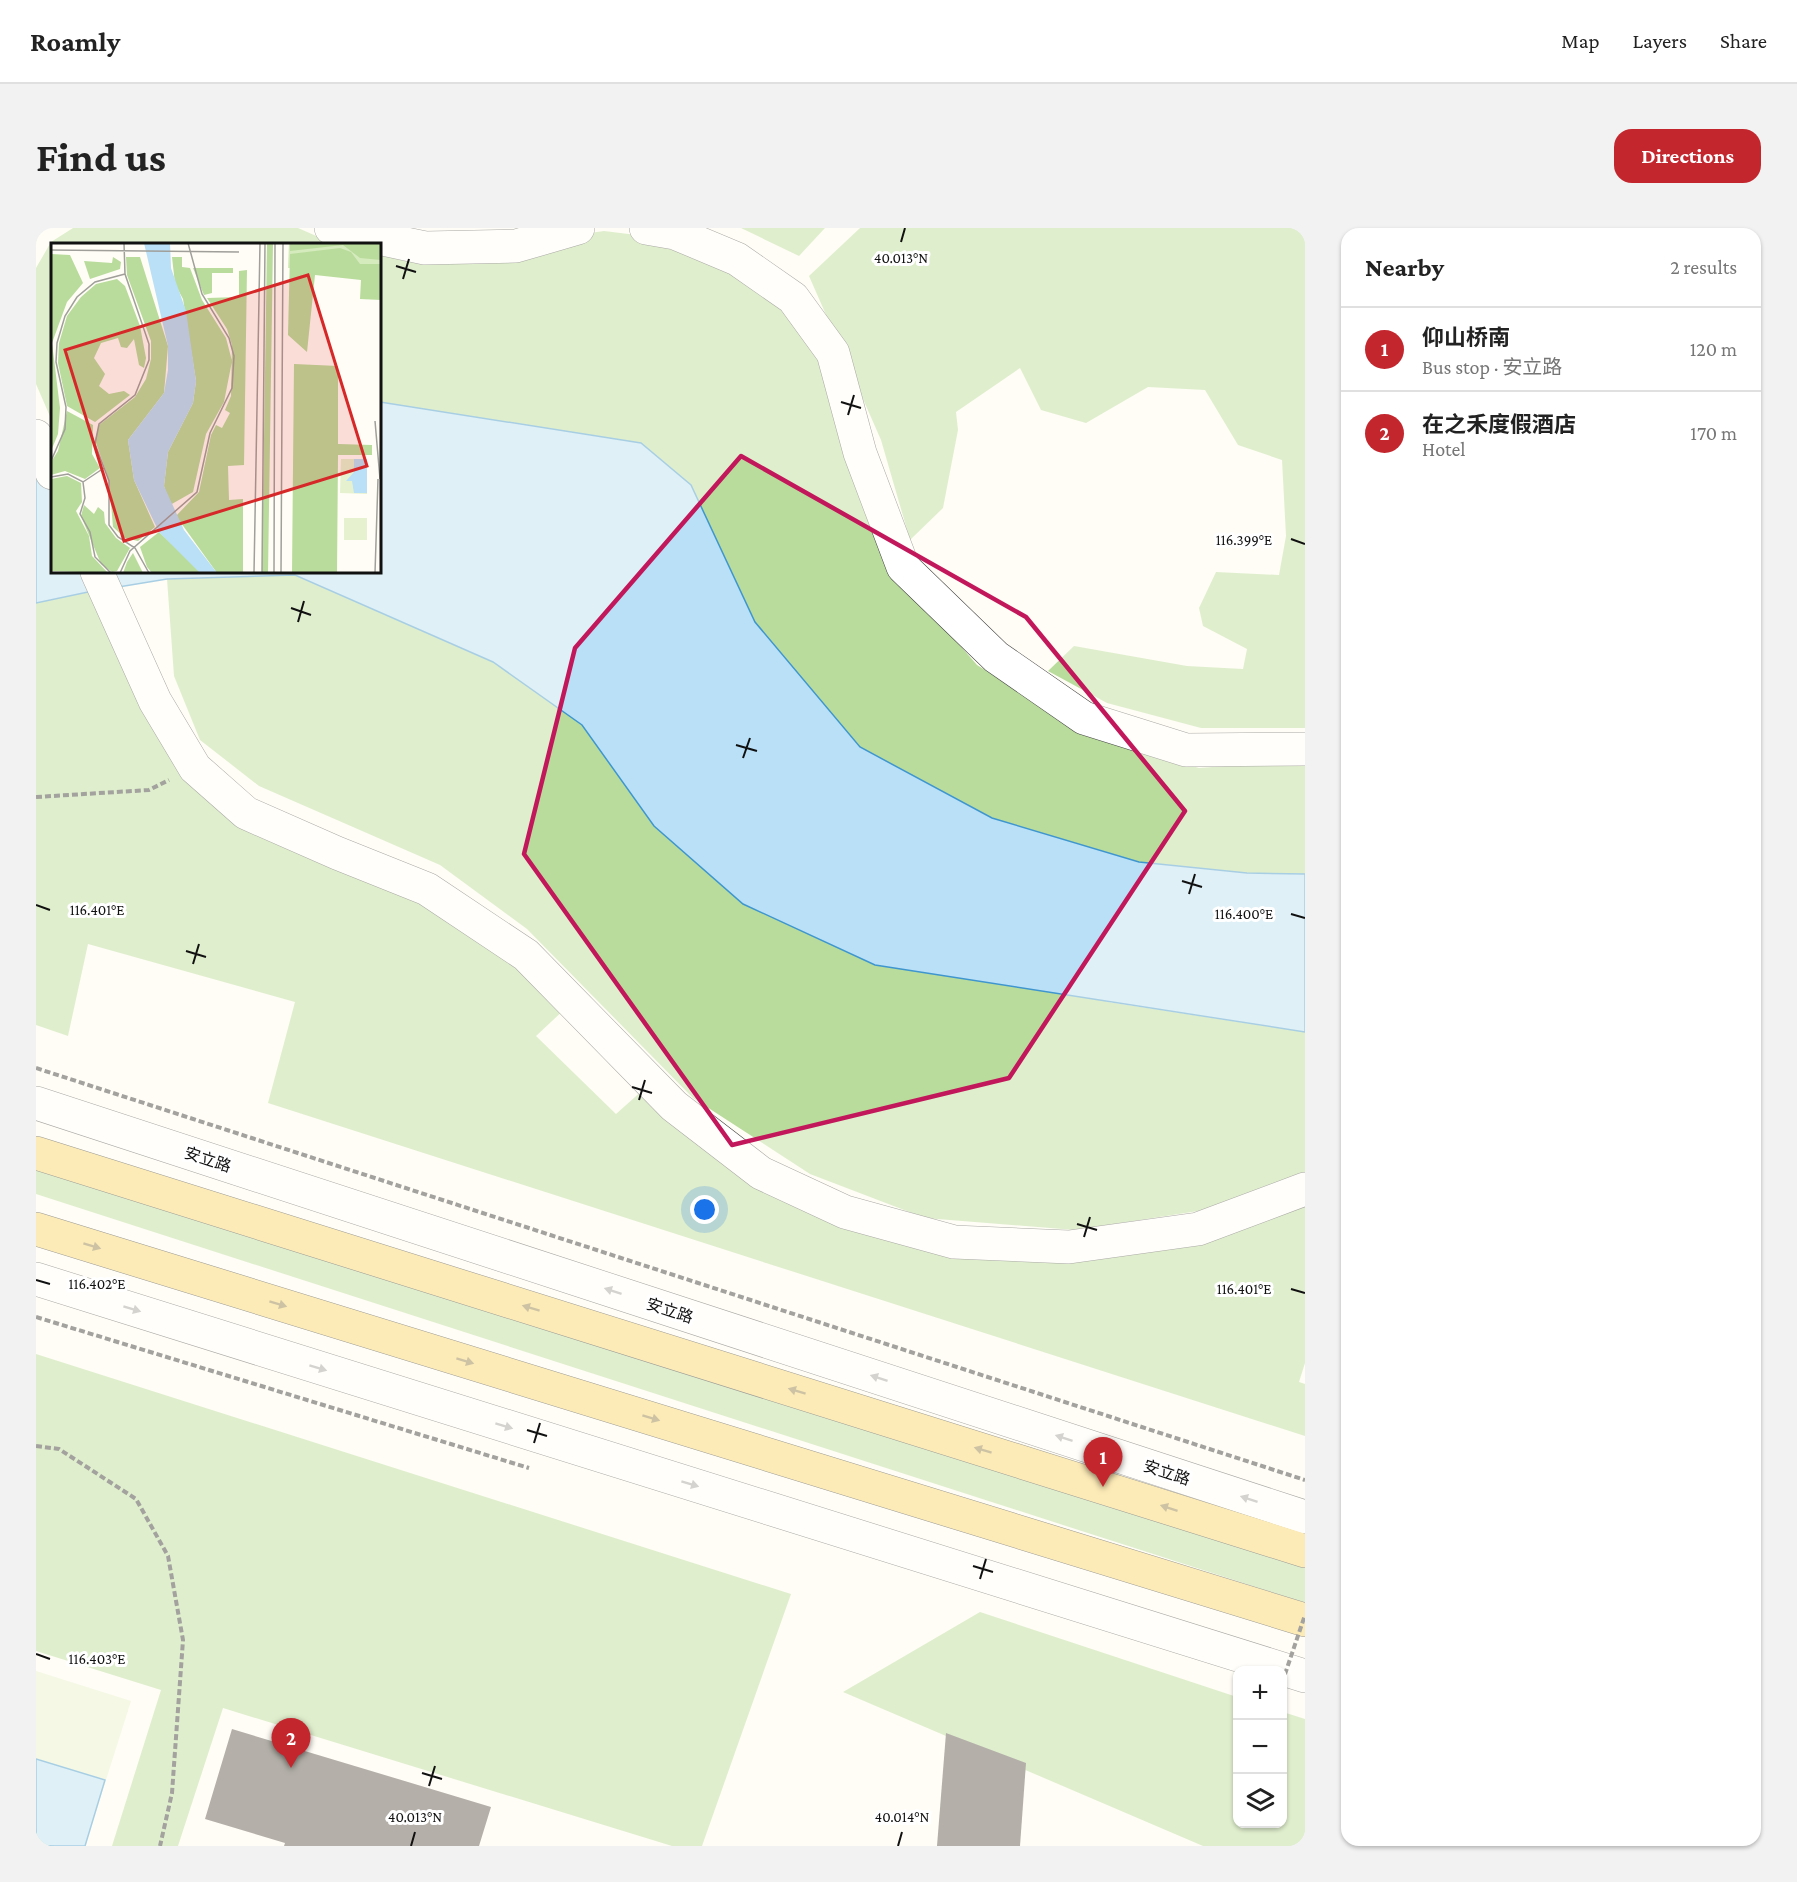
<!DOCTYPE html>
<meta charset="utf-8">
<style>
body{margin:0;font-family:"Crimson Pro","Noto Sans SC",serif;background:#f2f2f2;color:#222}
.controls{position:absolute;right:18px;bottom:18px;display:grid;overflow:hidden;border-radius:12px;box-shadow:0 2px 4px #0004}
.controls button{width:54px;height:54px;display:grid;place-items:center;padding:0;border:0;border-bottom:2px solid #e0e0e0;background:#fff;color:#222;font:30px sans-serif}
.you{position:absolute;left:669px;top:982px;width:21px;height:21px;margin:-15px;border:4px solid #fff;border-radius:50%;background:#1a73e8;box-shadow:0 0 0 9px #1a73e833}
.badge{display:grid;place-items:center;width:39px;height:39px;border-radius:50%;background:#c4262e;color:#fff;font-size:20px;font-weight:700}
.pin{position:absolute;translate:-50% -50px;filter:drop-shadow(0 2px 3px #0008)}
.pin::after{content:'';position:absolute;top:32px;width:21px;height:18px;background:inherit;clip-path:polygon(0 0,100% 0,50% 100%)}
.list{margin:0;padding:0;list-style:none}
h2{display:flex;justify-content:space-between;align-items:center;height:78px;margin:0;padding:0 24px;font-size:26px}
h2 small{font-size:20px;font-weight:400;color:#767676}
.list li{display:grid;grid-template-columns:39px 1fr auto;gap:18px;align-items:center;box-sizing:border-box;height:84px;padding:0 24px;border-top:2px solid #e0e0e0}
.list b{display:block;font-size:22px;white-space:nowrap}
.list p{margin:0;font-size:20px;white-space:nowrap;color:#767676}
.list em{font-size:20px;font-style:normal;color:#767676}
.icon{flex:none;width:33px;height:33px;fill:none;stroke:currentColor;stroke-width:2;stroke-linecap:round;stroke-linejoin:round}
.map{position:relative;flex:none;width:1269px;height:1618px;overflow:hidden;border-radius:18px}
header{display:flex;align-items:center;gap:36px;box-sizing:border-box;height:84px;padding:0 30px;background:#fff;border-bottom:2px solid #e0e0e0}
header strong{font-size:28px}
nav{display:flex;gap:33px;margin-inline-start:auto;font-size:21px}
.intro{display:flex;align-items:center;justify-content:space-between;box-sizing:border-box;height:144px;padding:0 36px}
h1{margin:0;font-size:42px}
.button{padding:15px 27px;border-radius:18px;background:#c4262e;color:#fff;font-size:21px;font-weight:700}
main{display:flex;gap:36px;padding:0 36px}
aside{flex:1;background:#fff;border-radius:18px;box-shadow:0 2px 4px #0004}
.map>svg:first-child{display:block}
.forest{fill:#b9dc9c}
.pitch{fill:#e6f2cf}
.water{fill:#b9e0f7;stroke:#3f96cf;stroke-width:1.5}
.building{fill:#5a524d}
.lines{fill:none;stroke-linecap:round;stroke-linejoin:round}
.minor-casing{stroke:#444;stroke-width:34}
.major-casing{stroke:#222;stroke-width:34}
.path{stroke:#333;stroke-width:4;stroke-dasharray:6 3;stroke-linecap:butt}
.minor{stroke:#fff;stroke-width:33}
.major{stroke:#f9d66b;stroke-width:33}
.path-bridge{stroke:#333;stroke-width:4;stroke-dasharray:6 3;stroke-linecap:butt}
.oneway{fill:#917d42}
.oneway2{fill:#a0a0a0}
.marked{fill:none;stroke:#c2185b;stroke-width:4.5;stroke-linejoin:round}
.ticks{fill:none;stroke:#111;stroke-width:2}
.labels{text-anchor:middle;stroke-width:6;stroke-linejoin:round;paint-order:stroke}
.street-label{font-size:16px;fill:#111;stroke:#fff}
.inset-road{fill:none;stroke:#a09f9a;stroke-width:1.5}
.view{fill:#d62828;fill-opacity:0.15;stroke:#d62828;stroke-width:3}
.inset-edge{fill:none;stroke:#111;stroke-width:3}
.ticks-label{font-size:15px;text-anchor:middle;fill:#111;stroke:#fff;stroke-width:6;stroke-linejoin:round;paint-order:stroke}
</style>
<header>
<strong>Roamly</strong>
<nav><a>Map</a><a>Layers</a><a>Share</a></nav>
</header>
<div class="intro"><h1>Find us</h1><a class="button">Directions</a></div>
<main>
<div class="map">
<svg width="1269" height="1618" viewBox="0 0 1269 1618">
<rect width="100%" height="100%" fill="#fffdf5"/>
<g class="forest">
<path d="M 37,0 L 262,0 L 294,14 L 314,16 L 16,16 L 16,193 L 0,156 L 0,40 L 15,14 Z"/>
<path d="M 705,0 L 789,0 L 763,28 Z"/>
<path d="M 824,0 L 1269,0 L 1269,500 L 1165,500 L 1071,475 L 1012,443 L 1038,418 L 1151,438 L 1207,441 L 1211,421 L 1167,398 L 1163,380 L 1180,344 L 1243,347 L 1250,308 L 1246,232 L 1202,217 L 1169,162 L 1112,159 L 1050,195 L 1005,182 L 984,140 L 920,184 L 922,202 L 907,280 L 874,312 L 845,212 L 773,48 Z"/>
<path d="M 568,3 L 666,15 L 747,65 L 798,160 L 852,334 L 941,437 L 1055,508 L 1163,540 L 1269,532 L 1269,646 L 1211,645 L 1103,634 L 956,590 L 824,519 L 719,394 L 655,257 L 605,215 L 344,174 L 344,20 L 396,27 Z"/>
<path d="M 259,347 L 457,434 L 546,497 L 618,598 L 1072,774 L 1269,804 L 1269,946 L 1175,981 L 1039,1002 L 889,990 L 774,946 L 657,870 L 491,701 L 404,637 L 223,558 L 164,512 L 138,448 L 131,351 Z"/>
<path d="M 52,364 L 155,551 L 382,666 L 531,779 L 500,808 L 580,886 L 608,861 L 778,976 L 988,1024 L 1269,975 L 1269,1135 L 1263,1154 L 1269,1156 L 1269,1208 L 232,875 L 259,774 L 52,716 L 32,808 L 0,797 L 0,375 Z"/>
<path d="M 0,928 L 1269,1335 L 1269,1375 L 0,966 Z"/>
<path d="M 0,1126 L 755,1366 L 666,1618 L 636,1618 L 187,1480 L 142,1618 L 76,1618 L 125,1462 L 0,1423 Z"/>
<path d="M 944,1384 L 1201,1469 L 1202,1596 L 1246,1596 L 1247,1484 L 1269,1491 L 1269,1618 L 1167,1618 L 807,1464 Z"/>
</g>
<path class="pitch" d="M 0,1443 L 95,1473 L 49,1618 L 0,1618 Z"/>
<g class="water">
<path d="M 344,174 L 605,215 L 655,257 L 719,394 L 824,519 L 956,590 L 1103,634 L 1211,645 L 1269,646 L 1269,804 L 839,737 L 707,676 L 618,598 L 546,497 L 457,434 L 259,347 L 131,351 L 52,364 L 0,375 L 0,225 L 16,219 L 16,344 L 344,344 Z"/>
<path d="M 0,1531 L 69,1552 L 49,1618 L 0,1618 Z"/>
</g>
<g class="building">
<path d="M 196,1501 L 455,1579 L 443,1618 L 248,1618 L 249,1615 L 169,1591 Z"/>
<path d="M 910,1505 L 990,1535 L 984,1618 L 901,1618 Z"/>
</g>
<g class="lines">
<defs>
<g id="minor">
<path d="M 295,0 L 389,20 L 480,18 L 542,0"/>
<path d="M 610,0 L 639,5 L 701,31 L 757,70 L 797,125 L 824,225 L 867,339 L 960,429 L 1048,490 L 1150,522 L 1269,521"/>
<path d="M 0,208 L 16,245"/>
<path d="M 61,344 L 119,473 L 159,540 L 210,585 L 301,625 L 391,661 L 490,727 L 638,878 L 725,945 L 809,984 L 918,1014 L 1033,1019 L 1162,1001 L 1269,961"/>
<path d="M 0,875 L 1269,1289"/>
<path d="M 0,1051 L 1269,1448"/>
</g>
<g id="major">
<path d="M 0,925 L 1269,1323"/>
<path d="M 0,1001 L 1269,1392"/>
</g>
</defs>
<use href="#minor" class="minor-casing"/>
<use href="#major" class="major-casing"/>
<g class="path">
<path d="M 0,569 L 113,562 L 133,552"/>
<path d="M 0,840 L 1269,1252"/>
<path d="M 0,1089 L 493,1240"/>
<path d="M 0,1218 L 23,1221 L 100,1271 L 132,1328 L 147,1412 L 136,1565 L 124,1618"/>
</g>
<use href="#minor" class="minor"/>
<use href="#major" class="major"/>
<path class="path-bridge" d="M 1246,1455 L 1269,1387"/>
</g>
<defs><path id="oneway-solid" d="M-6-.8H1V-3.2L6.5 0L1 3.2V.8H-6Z" transform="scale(1.5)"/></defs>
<g class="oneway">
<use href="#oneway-solid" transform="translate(56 1018) rotate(17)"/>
<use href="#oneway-solid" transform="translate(242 1076) rotate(17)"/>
<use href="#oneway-solid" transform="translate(495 1080) rotate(-163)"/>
<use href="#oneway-solid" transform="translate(429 1133) rotate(17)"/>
<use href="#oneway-solid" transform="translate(761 1163) rotate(-163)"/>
<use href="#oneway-solid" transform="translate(615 1190) rotate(17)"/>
<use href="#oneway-solid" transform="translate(947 1222) rotate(-163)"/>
<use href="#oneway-solid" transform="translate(1133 1280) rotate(-162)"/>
</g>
<g class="oneway2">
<use href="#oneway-solid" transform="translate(577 1063) rotate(-162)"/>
<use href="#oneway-solid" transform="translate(96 1081) rotate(17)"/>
<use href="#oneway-solid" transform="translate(282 1140) rotate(17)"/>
<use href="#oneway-solid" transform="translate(843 1150) rotate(-162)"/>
<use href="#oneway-solid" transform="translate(468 1198) rotate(17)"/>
<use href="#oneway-solid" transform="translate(1028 1210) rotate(-162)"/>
<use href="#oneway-solid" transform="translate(654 1256) rotate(17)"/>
<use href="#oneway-solid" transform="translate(1213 1271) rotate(-162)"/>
</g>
<path d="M0 0H1269V1618H0ZM 705,228 L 990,389 L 1149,583 L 973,850 L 696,917 L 488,626 L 539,420 Z" fill="#fffdf5" fill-opacity=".55" fill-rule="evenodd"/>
<path class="marked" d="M 705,228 L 990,389 L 1149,583 L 973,850 L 696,917 L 488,626 L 539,420 Z"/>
<path class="ticks" d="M 865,14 L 869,0M 360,38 L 380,44M 367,51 L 373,31M 805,174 L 825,180M 812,187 L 818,167M 1255,311 L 1269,316M 255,380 L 275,387M 262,394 L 268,373M 700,517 L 721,523M 707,530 L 714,510M 1146,653 L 1166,659M 1153,666 L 1159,646M 0,677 L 14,682M 1255,686 L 1269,690M 150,723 L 170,729M 157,736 L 163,716M 596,859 L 616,865M 603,872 L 609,852M 1041,996 L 1061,1002M 1048,1009 L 1054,989M 0,1052 L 14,1056M 1255,1061 L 1269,1065M 491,1202 L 511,1208M 498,1215 L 504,1195M 937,1338 L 957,1344M 944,1351 L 950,1331M 0,1426 L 14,1431M 386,1545 L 406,1551M 393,1558 L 399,1538M 375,1618 L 379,1604M 862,1618 L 866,1604"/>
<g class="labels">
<g class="street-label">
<text transform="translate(172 931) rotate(18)" y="6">安立路</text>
<text transform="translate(634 1082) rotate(18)" y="6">安立路</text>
<text transform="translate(1131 1244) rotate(18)" y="6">安立路</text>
</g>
</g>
<g transform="translate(15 15)">
<rect width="330" height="330" fill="#fffdf5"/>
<path d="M 238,0 L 330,0 L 330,28 L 237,25 Z" fill="#d5ebbd"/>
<path d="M 216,0 L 222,0 L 217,330 L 211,330 ZM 239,0 L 330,0 L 330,17 L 309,15 L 292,2 L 239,8 ZM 289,5 L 300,9 L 309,21 L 330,21 L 330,57 L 309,56 L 310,37 L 264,32 L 256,109 L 237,92 L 239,11 ZM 0,11 L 19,12 L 32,40 L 16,59 L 1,100 L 9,165 L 7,191 L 0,208 ZM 62,14 L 70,19 L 69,26 L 39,36 L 33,18 L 61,20 ZM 75,14 L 89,14 L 117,103 L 113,150 L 77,197 L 83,237 L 104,284 L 87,298 L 74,295 L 62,284 L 58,237 L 44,197 L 48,182 L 84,154 L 95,136 L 100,116 L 100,98 L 76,32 ZM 121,14 L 131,14 L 131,24 L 139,25 L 151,57 L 175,95 L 181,118 L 173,159 L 155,191 L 142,249 L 119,262 L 113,243 L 117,209 L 142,160 L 145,138 L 132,56 L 124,41 ZM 142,25 L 182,25 L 182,30 L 161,30 L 161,50 L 153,52 ZM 196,27 L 193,222 L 177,223 L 178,257 L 192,256 L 192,330 L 166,330 L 125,273 L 148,249 L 160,192 L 165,182 L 171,185 L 179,170 L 174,167 L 180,153 L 181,102 L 176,86 L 156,55 L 188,54 L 188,28 ZM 66,36 L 74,43 L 89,83 L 95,115 L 93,125 L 88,122 L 83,96 L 76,105 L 70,104 L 67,95 L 50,100 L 43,115 L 54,131 L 48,143 L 58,151 L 73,148 L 79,152 L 44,179 L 16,163 L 7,120 L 8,100 L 16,73 L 30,54 L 45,41 ZM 243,121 L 287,123 L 287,201 L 321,202 L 321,212 L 287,212 L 286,330 L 241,330 ZM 16,168 L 42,182 L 41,211 L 49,225 L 34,236 L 14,228 L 0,232 L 0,219 L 7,208 ZM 16,233 L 30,240 L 31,259 L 25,268 L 38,293 L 41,313 L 57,330 L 0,328 L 0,236 ZM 33,262 L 43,271 L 47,264 L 53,269 L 54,280 L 65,295 L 79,305 L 66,328 L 61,329 L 50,321 L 30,273 ZM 108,289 L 148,327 L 149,330 L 101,330 L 96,324 L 89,304 ZM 82,310 L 92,330 L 72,330 L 76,319 Z" fill="#b9dc9c"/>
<path d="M 290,216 L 316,216 L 316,251 L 289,250 ZM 293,275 L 316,275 L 316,297 L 293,297 Z" fill="#e6f2cf"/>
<path d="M 93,0 L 119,0 L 120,25 L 135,68 L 145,138 L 142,160 L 117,209 L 113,243 L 133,287 L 166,330 L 149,330 L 108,289 L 83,237 L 77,197 L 113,150 L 117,127 L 117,103 ZM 303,216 L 316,216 L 316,250 L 303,250 L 301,238 L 295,238 L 303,229 Z" fill="#b9e0f7"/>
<path class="inset-road" d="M 73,0 L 74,31 L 98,101 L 98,117 L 84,152 L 48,181 L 44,201 L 58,238 L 58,282 L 67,294 L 84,305 L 98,330M 0,7 L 188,9M 324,178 L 329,236M 0,218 L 14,186 L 15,164 L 5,119 L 6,100 L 14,73 L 26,54 L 44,39 L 74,31M 0,234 L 17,231 L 32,239 L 53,225M 32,239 L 34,255 L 29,271 L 39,289 L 44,314 L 60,330M 69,330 L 79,308 L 146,249 L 159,190 L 181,145 L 183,113 L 178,95 L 151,51 L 137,0M 203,330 L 209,0M 211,330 L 214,0M 223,330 L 224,0M 230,330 L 232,0M 324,330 L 327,236"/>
<path class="view" d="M 257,32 L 316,223 L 73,298 L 14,107 Z"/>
<rect width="330" height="330" class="inset-edge"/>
</g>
<g class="ticks-label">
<text x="865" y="35">40.013°N</text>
<text x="1208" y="317">116.399°E</text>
<text x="61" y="687">116.401°E</text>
<text x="1208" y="691">116.400°E</text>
<text x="61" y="1061">116.402°E</text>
<text x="1208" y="1066">116.401°E</text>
<text x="61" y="1436">116.403°E</text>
<text x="379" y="1594">40.013°N</text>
<text x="866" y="1594">40.014°N</text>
</g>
</svg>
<div class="controls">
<button>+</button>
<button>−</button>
<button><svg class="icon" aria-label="layers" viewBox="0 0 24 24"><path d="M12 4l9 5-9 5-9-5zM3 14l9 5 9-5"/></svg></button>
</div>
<div class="you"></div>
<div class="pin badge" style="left:1067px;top:1259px">1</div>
<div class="pin badge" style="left:255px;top:1540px">2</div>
</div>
<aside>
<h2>Nearby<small>2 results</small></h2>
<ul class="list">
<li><span class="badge">1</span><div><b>仰山桥南</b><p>Bus stop · 安立路</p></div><em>120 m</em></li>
<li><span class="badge">2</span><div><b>在之禾度假酒店</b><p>Hotel</p></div><em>170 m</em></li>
</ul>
</aside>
</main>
